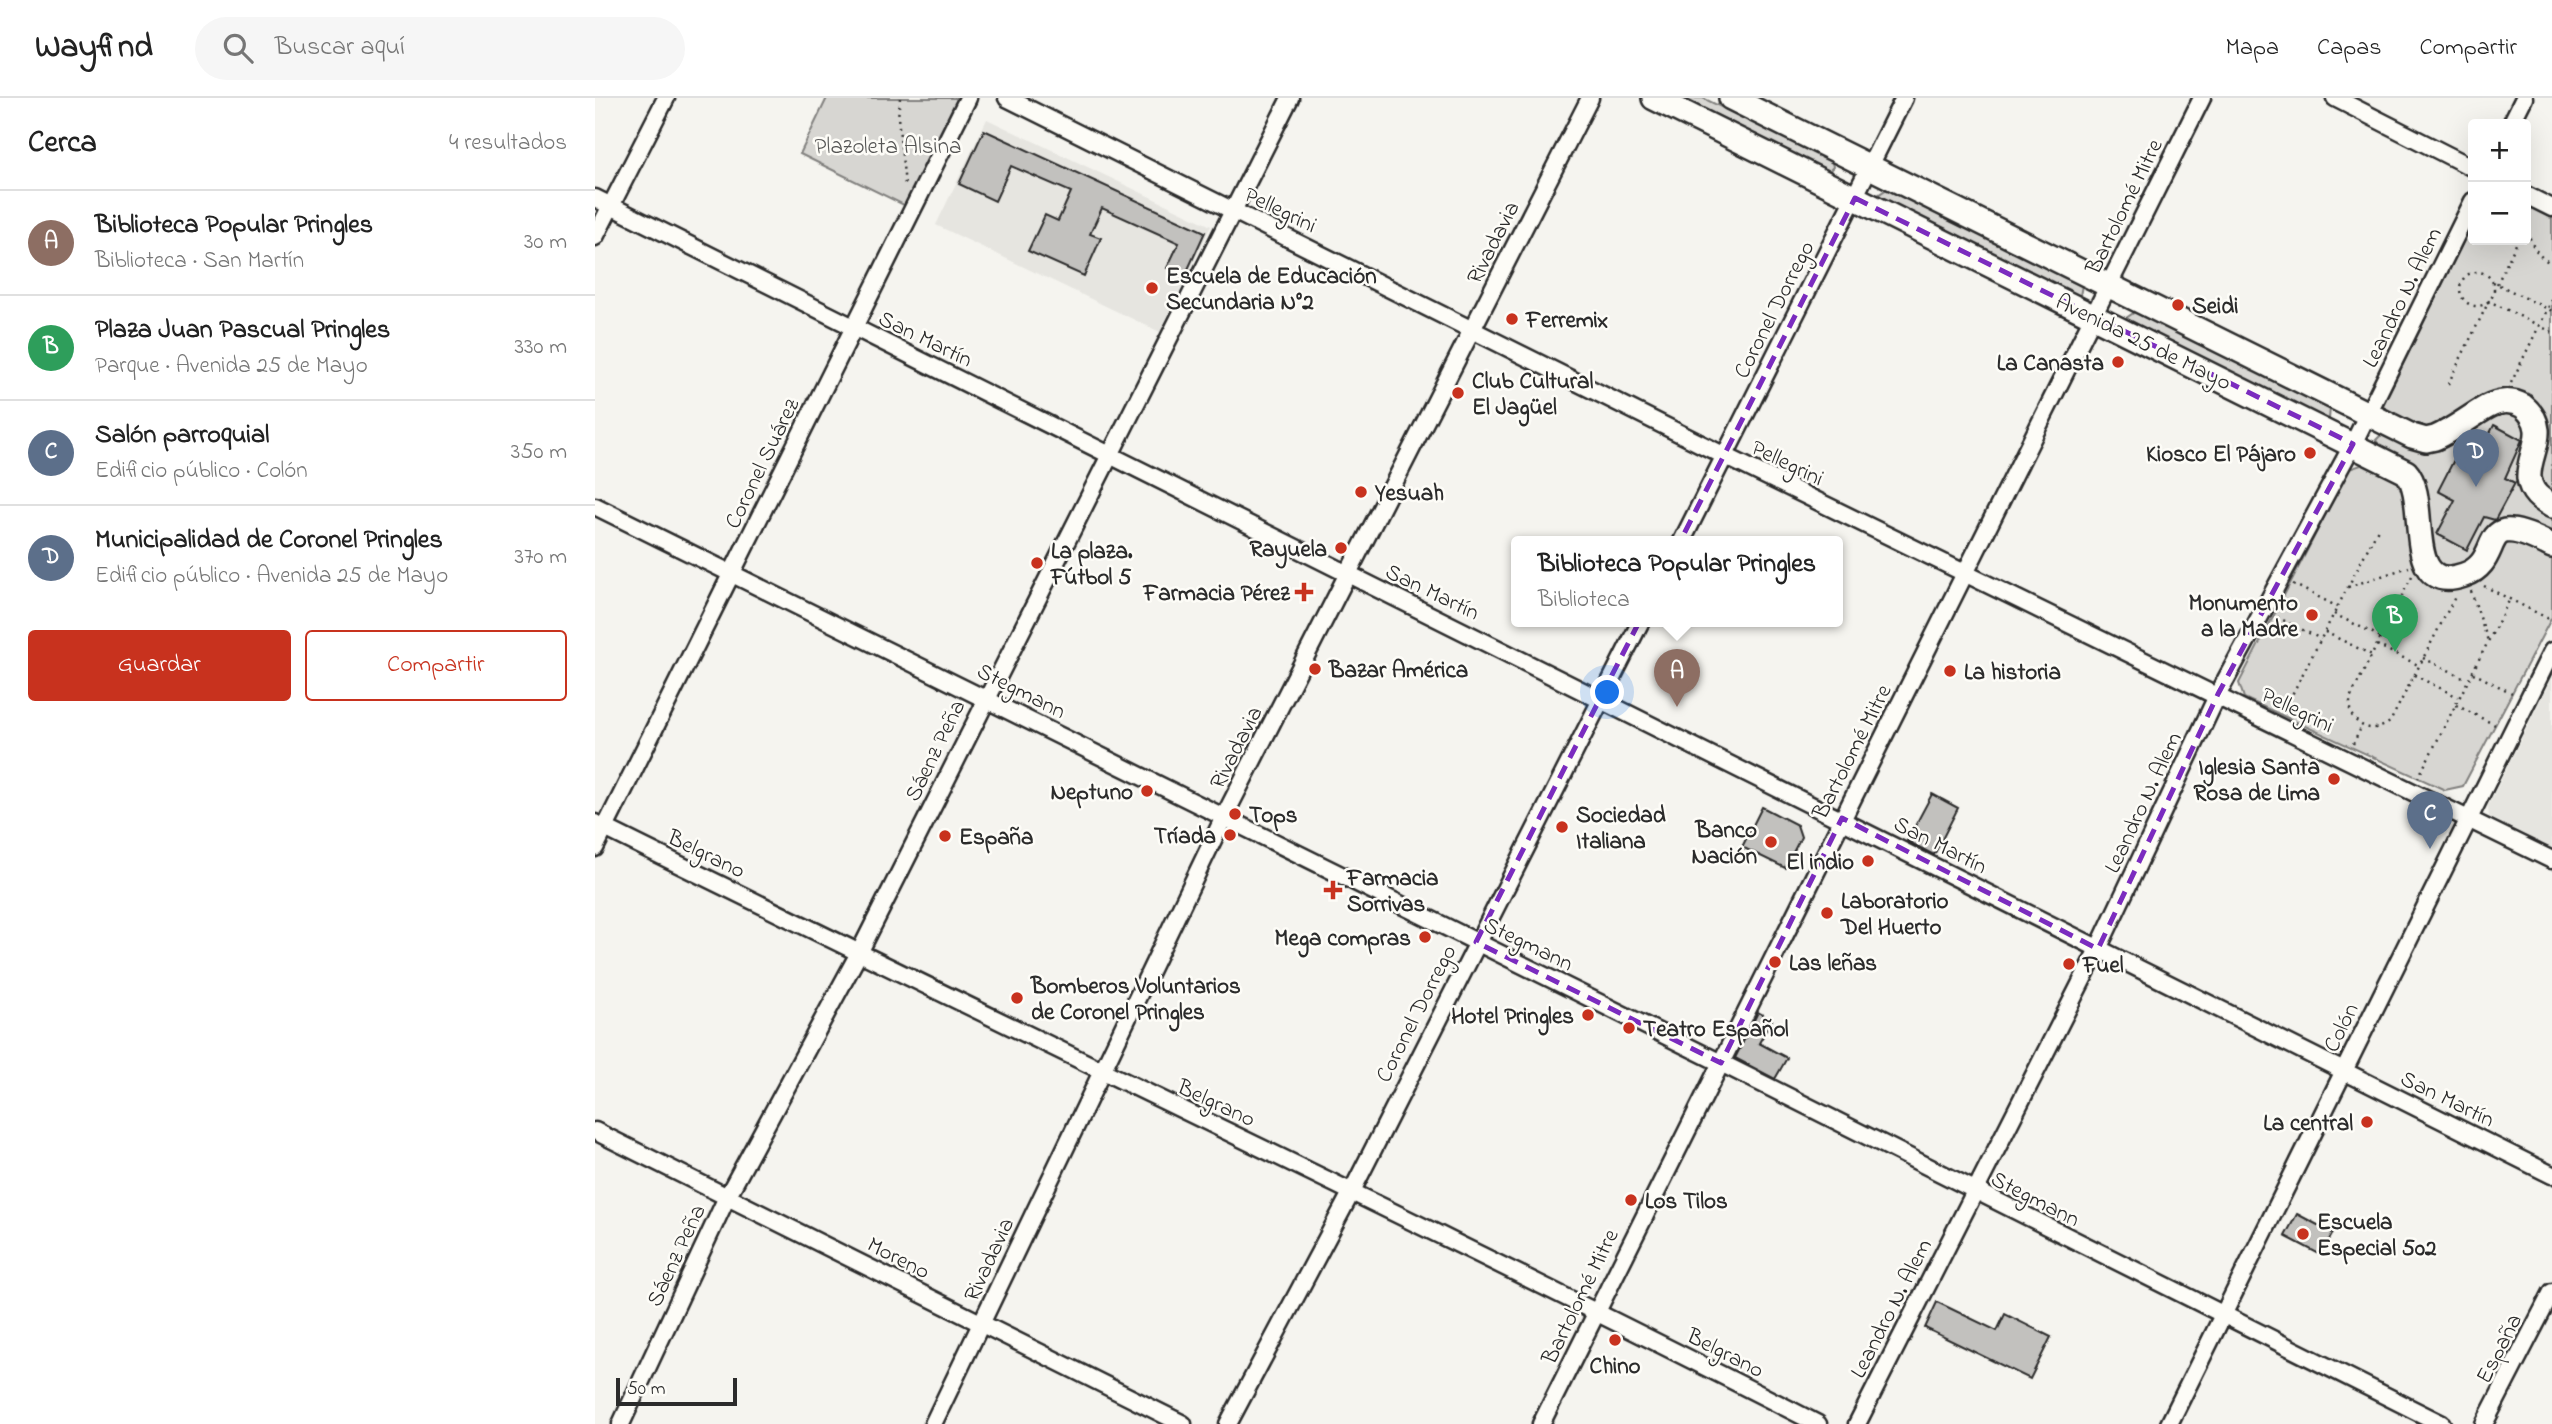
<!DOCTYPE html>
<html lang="es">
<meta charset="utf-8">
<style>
body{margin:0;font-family:"Indie Flower",sans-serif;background:#f6f6f6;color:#222}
.controls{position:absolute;right:21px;top:21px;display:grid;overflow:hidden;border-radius:7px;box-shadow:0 7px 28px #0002}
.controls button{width:63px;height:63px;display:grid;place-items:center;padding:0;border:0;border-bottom:2px solid #e0e0e0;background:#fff;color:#222;font:35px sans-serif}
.scale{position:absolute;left:21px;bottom:18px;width:121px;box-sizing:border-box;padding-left:7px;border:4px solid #2b2b2b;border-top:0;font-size:19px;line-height:24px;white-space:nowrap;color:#2b2b2b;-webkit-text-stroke:5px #fdfcf7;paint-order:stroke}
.you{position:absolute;left:1013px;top:595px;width:24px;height:24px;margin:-18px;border:5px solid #fff;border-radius:50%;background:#1a73e8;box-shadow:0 0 0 10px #1a73e833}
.badge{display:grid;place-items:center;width:46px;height:46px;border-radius:50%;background:#c8321e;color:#fff;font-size:23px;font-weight:700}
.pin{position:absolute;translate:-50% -58px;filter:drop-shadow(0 2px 4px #0008)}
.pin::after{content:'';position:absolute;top:37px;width:24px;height:21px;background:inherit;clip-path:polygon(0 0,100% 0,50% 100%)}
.popup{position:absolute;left:916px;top:438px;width:332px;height:91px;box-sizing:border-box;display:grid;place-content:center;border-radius:7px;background:#fff;filter:drop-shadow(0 2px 5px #0005);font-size:23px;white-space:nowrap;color:#767676}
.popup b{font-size:26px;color:#222}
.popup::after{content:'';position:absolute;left:50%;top:100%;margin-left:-14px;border:14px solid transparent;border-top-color:#fff}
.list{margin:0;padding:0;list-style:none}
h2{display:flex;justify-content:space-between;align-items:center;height:91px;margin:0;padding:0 28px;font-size:30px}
h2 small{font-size:23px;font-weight:400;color:#767676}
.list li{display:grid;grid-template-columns:46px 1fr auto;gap:21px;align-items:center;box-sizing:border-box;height:105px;padding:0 28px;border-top:2px solid #e0e0e0}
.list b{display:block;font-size:26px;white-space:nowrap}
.list p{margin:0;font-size:23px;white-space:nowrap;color:#767676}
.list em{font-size:23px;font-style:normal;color:#767676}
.actions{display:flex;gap:14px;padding:21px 28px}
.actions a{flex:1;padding:16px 0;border:2px solid #c8321e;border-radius:7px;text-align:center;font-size:24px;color:#c8321e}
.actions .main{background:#c8321e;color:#fff}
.icon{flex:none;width:38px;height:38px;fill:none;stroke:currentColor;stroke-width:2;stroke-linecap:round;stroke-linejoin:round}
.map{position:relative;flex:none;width:1957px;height:1326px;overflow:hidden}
header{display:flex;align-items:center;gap:42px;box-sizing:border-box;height:98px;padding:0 35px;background:#fff;border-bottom:2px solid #e0e0e0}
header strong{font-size:33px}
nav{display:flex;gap:38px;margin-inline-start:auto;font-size:24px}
.search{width:490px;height:63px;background:#f6f6f6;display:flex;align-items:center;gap:18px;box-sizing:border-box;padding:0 24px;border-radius:38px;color:#767676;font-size:26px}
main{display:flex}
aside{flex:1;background:#fff}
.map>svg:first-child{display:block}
.built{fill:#e6e5e0}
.green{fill:#d7d6d2;stroke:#81807e;stroke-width:2}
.building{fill:#c2c1be;stroke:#2b2b2b;stroke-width:2}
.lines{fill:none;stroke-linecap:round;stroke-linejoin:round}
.street-casing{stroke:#2b2b2b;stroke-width:21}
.secondary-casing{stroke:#2b2b2b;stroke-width:28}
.path{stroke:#2b2b2b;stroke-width:2.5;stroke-dasharray:2 5;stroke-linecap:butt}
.street{stroke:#fdfcf7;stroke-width:16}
.secondary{stroke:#fdfcf7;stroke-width:23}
.marked{fill:none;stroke:#7b2cbf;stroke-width:5;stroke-dasharray:14 9;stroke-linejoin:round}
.poi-dot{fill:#c8321e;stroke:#fdfcf7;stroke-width:2.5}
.labels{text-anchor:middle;stroke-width:5;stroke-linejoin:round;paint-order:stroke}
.park-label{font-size:23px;fill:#565655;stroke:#fdfcf7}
.street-label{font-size:23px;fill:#2b2b2b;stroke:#fdfcf7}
.poi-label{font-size:23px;font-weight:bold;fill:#2b2b2b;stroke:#fdfcf7;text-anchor:start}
</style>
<header>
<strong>Wayfind</strong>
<div class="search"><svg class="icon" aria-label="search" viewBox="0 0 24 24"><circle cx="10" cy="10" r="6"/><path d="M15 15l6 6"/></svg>Buscar aquí</div>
<nav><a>Mapa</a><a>Capas</a><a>Compartir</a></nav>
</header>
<main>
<aside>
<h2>Cerca<small>4 resultados</small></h2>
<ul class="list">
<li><span class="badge" style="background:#8d6e63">A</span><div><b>Biblioteca Popular Pringles</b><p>Biblioteca · San Martín</p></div><em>30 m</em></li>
<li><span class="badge" style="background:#2e9e5b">B</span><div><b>Plaza Juan Pascual Pringles</b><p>Parque · Avenida 25 de Mayo</p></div><em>330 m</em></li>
<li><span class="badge" style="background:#5c6f8a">C</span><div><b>Salón parroquial</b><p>Edificio público · Colón</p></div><em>350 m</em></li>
<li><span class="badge" style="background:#5c6f8a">D</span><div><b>Municipalidad de Coronel Pringles</b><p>Edificio público · Avenida 25 de Mayo</p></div><em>370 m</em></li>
</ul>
<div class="actions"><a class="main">Guardar</a><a>Compartir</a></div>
</aside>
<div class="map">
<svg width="1957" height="1326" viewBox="0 0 1957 1326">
<rect width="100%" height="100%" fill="#f5f4ef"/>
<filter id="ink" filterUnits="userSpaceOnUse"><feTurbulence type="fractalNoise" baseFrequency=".0143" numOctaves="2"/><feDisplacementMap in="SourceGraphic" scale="14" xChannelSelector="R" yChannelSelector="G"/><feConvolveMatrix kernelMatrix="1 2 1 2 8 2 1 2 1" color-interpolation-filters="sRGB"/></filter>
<g filter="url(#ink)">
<g class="built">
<path d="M 392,21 L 616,128 L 565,234 L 341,127 Z"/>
<path d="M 1957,579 L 1957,750 L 1894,719 L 1893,708 Z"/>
</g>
<g class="green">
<path d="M 232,0 L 363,0 L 364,13 L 315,110 L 205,56 Z"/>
<path d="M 1077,0 L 1108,0 L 1237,64 L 1238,69 L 1231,76 Z"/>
<path d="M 1292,91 L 1487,187 L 1485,198 L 1481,200 L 1285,103 L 1283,97 Z"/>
<path d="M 1931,102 L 1957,116 L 1957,399 L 1942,379 C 1952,347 1957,324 1932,301 L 1833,337 L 1789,313 L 1788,307 L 1878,124 L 1878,142 L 1931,142 Z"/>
<path d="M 1540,214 L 1735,310 L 1734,321 L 1729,323 L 1534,226 L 1531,220 Z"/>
<path d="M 1906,310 L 1930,317 L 1932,361 L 1957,415 L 1957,437 L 1936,427 L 1861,473 L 1838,465 L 1831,424 L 1781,342 L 1788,335 L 1828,347 Z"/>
<path d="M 1772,365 L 1806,379 L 1840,482 L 1914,439 L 1957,459 L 1957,519 L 1868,688 L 1850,692 L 1649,600 L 1644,585 L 1754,371 Z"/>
</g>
<g class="building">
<path d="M 389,32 L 610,134 L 590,178 L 572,170 L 584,145 L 507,110 L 495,136 L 506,140 L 489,178 L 433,153 L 450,117 L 463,123 L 476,94 L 416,68 L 400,103 L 364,86 Z"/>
<path d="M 1899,327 L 1927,342 L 1910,380 L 1920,385 L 1900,422 L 1889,419 L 1872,452 L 1842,436 L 1860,402 L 1843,393 L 1864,352 L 1882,361 Z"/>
<path d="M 1337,696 L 1363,710 L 1339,757 L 1312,743 Z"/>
<path d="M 1167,709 L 1202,727 L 1206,739 L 1190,770 L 1147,749 Z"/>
<path d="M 1163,914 L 1177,922 L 1164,945 L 1192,960 L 1180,981 L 1140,960 Z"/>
<path d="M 1702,1116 L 1738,1135 L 1726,1157 L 1690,1138 Z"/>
<path d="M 1342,1204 L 1402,1233 L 1410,1216 L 1456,1239 L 1435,1281 L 1330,1230 Z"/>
</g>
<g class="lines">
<defs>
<g id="street">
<path d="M 412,0 L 1130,358 L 1957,762"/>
<path d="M 1740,0 L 1878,70"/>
<path d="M 1916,26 L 1929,0"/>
<path d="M 1931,97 L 1957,110"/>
<path d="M 0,100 L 1957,1077"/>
<path d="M 0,139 L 71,0"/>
<path d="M 0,408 L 1126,965 L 1847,1326"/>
<path d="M 1087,443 L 1309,0"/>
<path d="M 0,725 C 407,927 818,1119 1223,1326"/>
<path d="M 0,750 L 373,0"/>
<path d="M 0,1033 L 588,1326"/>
<path d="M 26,1326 L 132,1099 L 264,855 L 695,0"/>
<path d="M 338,1326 L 629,719 L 995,0"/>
<path d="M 633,1326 L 757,1093 L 1046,523"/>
<path d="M 946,1326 L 1607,0"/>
<path d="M 1262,1326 L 1503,851 L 1623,596 L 1758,346 L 1878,103"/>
<path d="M 1574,1326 L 1957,553"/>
<path d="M 1889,1326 L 1957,1194"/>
</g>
<g id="secondary">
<path d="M 1059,0 L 1811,374 C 1836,400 1805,499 1869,477 C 1913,462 1876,406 1957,448"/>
<path d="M 1136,0 L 1817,338 L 1831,342 L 1840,340 C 1859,332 1874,319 1892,309 C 1903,303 1916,301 1928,308 C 1957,332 1932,355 1934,380 C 1936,395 1945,401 1957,408"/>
</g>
</defs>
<use href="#street" class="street-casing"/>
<use href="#secondary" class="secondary-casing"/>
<g class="path">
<path d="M 305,0 L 303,19 L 310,87"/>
<path d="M 1931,119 C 1933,140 1938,156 1957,166"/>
<circle cx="1882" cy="191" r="17"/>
<path d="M 1898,184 L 1957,213"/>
<path d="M 1902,186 L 1923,142"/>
<path d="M 1916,285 L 1957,202"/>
<path d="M 1853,286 L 1894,203 L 1957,234"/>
<path d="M 1817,478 L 1755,600 L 1755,614 C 1764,631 1779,635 1795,624 L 1861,497"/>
<path d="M 1698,486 L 1743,509"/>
<path d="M 1889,488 L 1956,522"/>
<path d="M 1753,489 L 1814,469"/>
<path d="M 1876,493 L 1893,543"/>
<path d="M 1739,516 L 1786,539"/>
<path d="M 1682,519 L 1726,541"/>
<path d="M 1730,534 L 1777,557"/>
<path d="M 1782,547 L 1823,567"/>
<path d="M 1828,560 L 1872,581"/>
<path d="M 1878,575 L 1917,595"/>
<path d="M 1819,577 L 1863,599"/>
<path d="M 1861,607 L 1900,627"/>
<path d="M 1688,614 L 1784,429"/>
<path d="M 1758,646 L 1767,628"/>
<path d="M 1823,680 L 1915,501"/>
</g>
<use href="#street" class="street"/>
<use href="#secondary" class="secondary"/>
</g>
</g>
<path class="marked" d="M 1260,100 L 1758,346 L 1623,596 L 1503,851 L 1247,720 L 1126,965 L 881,844 Z"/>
<g class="poi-dot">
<circle cx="557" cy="190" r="7"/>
<circle cx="1583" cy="207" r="7"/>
<circle cx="917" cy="221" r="7"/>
<circle cx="1523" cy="264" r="7"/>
<circle cx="863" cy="295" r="7"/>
<circle cx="1715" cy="355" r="7"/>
<circle cx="766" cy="394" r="7"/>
<circle cx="746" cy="450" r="7"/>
<circle cx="442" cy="465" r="7"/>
<path d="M705.5 483.5h7v7h7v7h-7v7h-7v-7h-7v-7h7z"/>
<circle cx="1717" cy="517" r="7"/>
<circle cx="720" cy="571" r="7"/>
<circle cx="1355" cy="573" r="7"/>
<circle cx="1739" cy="681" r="7"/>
<circle cx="552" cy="693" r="7"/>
<circle cx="640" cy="716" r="7"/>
<circle cx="967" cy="729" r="7"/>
<circle cx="635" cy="737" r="7"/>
<circle cx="350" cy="738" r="7"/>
<circle cx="1176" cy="744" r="7"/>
<circle cx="1273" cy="763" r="7"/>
<path d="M734.5 781.5h7v7h7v7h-7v7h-7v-7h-7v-7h7z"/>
<circle cx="1232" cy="815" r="7"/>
<circle cx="830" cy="839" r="7"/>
<circle cx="1180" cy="864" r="7"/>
<circle cx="1474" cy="866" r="7"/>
<circle cx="422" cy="900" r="7"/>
<circle cx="993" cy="917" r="7"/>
<circle cx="1034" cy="930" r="7"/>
<circle cx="1772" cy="1024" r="7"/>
<circle cx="1036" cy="1102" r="7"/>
<circle cx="1708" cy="1136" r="7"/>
<circle cx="1020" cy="1242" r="7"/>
</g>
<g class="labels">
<g class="park-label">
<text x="293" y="55">Plazoleta Alsina</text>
</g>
<g class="street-label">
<text transform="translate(1528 108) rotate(-64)" y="8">Bartolomé Mitre</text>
<text transform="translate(686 111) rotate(26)" y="8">Pellegrini</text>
<text transform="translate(897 144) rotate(-63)" y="8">Rivadavia</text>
<text transform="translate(1806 199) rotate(-64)" y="8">Leandro N. Alem</text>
<text transform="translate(1178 211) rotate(-63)" y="8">Coronel Dorrego</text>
<text transform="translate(331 240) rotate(26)" y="8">San Martín</text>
<text transform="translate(1549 243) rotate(26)" y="8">Avenida 25 de Mayo</text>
<text transform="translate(1193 364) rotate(26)" y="8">Pellegrini</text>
<text transform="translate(166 365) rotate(-64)" y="8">Coronel Suárez</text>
<text transform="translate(838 493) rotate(26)" y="8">San Martín</text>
<text transform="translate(427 592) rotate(27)" y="8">Stegmann</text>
<text transform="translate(1703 611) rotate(26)" y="8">Pellegrini</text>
<text transform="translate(640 649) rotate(-63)" y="8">Rivadavia</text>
<text transform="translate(339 652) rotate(-64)" y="8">Sáenz Peña</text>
<text transform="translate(1256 653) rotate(-63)" y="8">Bartolomé Mitre</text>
<text transform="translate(1547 704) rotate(-65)" y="8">Leandro N. Alem</text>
<text transform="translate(1346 746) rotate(27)" y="8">San Martín</text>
<text transform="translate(112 755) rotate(26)" y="8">Belgrano</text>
<text transform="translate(934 845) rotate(26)" y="8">Stegmann</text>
<text transform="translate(820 915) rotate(-63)" y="8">Coronel Dorrego</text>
<text transform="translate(1745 929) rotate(-64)" y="8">Colón</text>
<text transform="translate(1853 1000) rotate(26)" y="8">San Martín</text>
<text transform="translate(622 1004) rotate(25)" y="8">Belgrano</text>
<text transform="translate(1441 1100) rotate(27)" y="8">Stegmann</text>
<text transform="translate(80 1157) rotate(-65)" y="8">Sáenz Peña</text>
<text transform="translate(304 1159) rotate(27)" y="8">Moreno</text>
<text transform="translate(393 1161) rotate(-65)" y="8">Rivadavia</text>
<text transform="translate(984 1198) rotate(-64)" y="8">Bartolomé Mitre</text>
<text transform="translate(1295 1210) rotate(-63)" y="8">Leandro N. Alem</text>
<text transform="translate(1903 1250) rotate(-63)" y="8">España</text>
<text transform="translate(1131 1254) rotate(27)" y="8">Belgrano</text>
</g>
<g class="poi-label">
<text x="571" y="185">Escuela de Educación<tspan x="571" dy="26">Secundaria N°2</tspan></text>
<text x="1597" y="215">Seidi</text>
<text x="931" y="229">Ferremix</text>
<text x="1509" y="272" text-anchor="end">La Canasta</text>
<text x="877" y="290">Club Cultural<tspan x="877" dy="26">El Jagüel</tspan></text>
<text x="1701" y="363" text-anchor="end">Kiosco El Pájaro</text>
<text x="780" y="402">Yesuah</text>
<text x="732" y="458" text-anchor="end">Rayuela</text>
<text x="456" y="460">La plaza.<tspan x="456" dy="26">Fútbol 5</tspan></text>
<text x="695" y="502" text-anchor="end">Farmacia Pérez</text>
<text x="1703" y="512" text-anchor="end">Monumento<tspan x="1703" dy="26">a la Madre</tspan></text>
<text x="734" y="579">Bazar América</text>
<text x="1369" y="581">La historia</text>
<text x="1725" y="676" text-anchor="end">Iglesia Santa<tspan x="1725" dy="26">Rosa de Lima</tspan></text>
<text x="538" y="701" text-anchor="end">Neptuno</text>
<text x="654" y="724">Tops</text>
<text x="981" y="724">Sociedad<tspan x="981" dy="26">Italiana</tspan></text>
<text x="1162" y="739" text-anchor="end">Banco<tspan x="1162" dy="26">Nación</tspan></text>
<text x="621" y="745" text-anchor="end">Tríada</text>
<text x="364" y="746">España</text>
<text x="1259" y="771" text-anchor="end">El indio</text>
<text x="752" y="787">Farmacia<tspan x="752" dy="26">Sorrivas</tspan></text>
<text x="1246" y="810">Laboratorio<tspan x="1246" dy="26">Del Huerto</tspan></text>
<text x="816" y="847" text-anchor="end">Mega compras</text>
<text x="1194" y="872">Las leñas</text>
<text x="1488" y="874">Fuel</text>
<text x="436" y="895">Bomberos Voluntarios<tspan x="436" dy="26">de Coronel Pringles</tspan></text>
<text x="979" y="925" text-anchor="end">Hotel Pringles</text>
<text x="1048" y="938">Teatro Español</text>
<text x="1758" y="1032" text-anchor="end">La central</text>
<text x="1050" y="1110">Los Tilos</text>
<text x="1722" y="1131">Escuela<tspan x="1722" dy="26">Especial 502</tspan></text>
<text x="1020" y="1275" text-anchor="middle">Chino</text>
</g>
</g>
</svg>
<div class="controls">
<button>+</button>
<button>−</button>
</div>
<div class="scale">50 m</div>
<div class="you"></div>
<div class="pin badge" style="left:1082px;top:609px;background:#8d6e63">A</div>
<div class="popup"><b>Biblioteca Popular Pringles</b>Biblioteca</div>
<div class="pin badge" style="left:1800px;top:554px;background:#2e9e5b">B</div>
<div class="pin badge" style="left:1835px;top:751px;background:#5c6f8a">C</div>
<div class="pin badge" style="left:1881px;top:389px;background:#5c6f8a">D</div>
</div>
</main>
